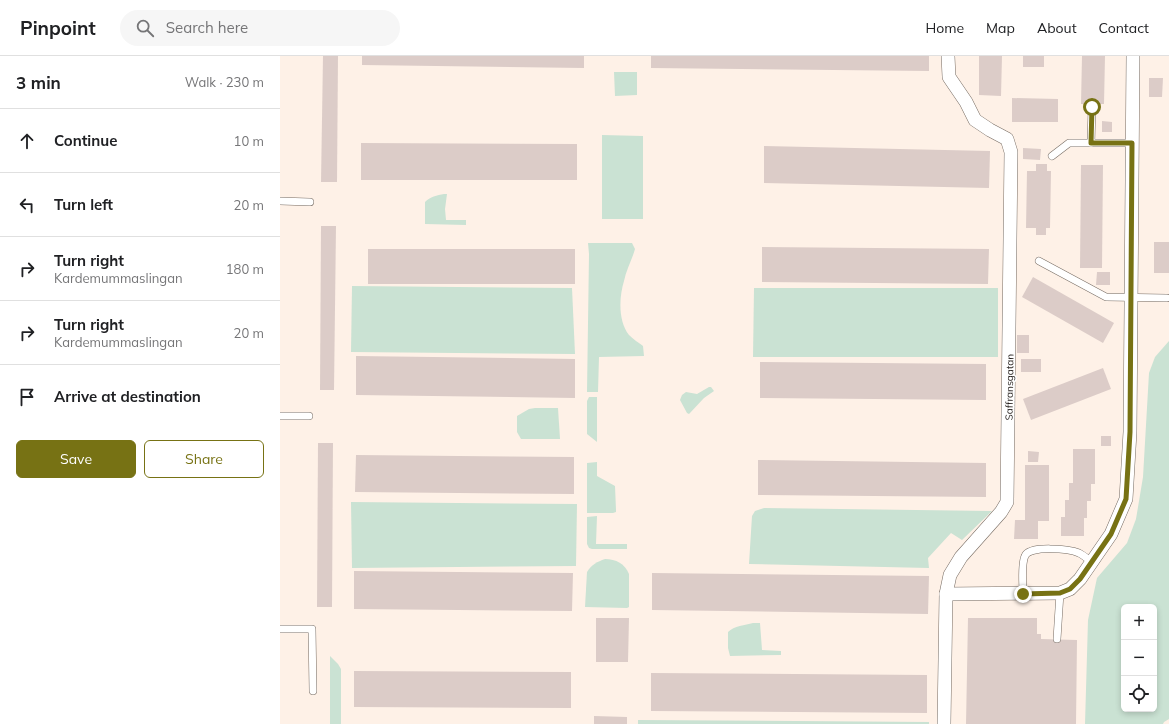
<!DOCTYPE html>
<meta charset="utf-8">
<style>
body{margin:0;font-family:Mulish,sans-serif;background:#f6f6f6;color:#202124}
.controls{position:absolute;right:12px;bottom:12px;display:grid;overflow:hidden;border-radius:6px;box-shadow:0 2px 6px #0003}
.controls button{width:36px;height:36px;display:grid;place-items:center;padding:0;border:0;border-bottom:1px solid #e0e0e0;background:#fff;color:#202124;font:20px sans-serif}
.stop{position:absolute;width:12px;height:12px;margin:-9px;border:3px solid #777214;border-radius:50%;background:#fff}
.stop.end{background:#777214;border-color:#fff;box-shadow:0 1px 4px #0008}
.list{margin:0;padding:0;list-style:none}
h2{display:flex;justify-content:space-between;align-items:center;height:52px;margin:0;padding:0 16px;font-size:17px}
h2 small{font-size:13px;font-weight:400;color:#757577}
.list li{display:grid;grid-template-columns:26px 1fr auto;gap:12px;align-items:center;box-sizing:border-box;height:64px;padding:0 16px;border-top:1px solid #e0e0e0}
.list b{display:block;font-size:15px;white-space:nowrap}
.list p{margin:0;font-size:13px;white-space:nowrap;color:#757577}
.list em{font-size:13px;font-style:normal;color:#757577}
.actions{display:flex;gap:8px;padding:12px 16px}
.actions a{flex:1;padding:9px 0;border:1px solid #777214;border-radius:6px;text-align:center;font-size:14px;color:#777214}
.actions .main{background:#777214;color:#fff}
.icon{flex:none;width:22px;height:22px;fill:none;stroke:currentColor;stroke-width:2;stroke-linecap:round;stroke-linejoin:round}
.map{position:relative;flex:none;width:889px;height:668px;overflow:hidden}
header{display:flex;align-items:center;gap:24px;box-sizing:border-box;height:56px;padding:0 20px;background:#fff;border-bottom:1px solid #e0e0e0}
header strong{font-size:19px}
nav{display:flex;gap:22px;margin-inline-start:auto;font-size:14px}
.search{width:280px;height:36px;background:#f6f6f6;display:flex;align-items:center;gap:10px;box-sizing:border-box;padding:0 14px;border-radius:22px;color:#757577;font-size:15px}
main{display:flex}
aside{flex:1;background:#fff}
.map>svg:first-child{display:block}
.green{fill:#cae2d3;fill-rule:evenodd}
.building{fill:#dcccc8}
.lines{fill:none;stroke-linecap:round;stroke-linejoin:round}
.service-casing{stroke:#766b62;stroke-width:8}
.minor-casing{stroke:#766b62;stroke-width:14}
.service{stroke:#fff;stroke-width:7}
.minor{stroke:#fff;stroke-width:13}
.route{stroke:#777214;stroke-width:5}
.labels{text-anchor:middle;stroke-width:3;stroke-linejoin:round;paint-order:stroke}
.street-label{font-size:10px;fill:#241f1c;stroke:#fff}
</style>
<header>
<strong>Pinpoint</strong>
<div class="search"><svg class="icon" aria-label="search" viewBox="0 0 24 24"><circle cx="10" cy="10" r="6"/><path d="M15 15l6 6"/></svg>Search here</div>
<nav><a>Home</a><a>Map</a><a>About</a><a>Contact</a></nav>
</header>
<main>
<aside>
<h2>3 min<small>Walk · 230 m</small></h2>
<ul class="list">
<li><svg class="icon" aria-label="ahead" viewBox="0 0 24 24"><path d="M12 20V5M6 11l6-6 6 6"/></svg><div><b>Continue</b></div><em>10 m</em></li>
<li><svg class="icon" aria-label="left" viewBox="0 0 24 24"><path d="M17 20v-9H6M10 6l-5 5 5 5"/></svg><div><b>Turn left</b></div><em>20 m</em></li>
<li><svg class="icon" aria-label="right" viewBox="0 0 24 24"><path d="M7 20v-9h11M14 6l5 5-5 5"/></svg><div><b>Turn right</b><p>Kardemummaslingan</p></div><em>180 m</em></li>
<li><svg class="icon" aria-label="right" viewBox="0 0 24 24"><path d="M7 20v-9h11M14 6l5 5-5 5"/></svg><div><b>Turn right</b><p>Kardemummaslingan</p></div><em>20 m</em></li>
<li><svg class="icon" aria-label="arrive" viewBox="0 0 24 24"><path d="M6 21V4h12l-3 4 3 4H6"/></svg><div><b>Arrive at destination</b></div></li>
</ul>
<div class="actions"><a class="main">Save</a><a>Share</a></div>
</aside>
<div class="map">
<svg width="889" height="668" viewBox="0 0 889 668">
<rect width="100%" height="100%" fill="#fef1e7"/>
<g class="green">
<path d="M 334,16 L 357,16 L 357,39 L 335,40 Z"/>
<path d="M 322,79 L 363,80 L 363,163 L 322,163 Z"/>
<path d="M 164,138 L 167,138 L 165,153 L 166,164 L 186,164 L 186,169 L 145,168 L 145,146 C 150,141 157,139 164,138 Z"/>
<path d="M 308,187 L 352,187 L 355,193 C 352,204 346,214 344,225 C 339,241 338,265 349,279 C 353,283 359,287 363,290 L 364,300 L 319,301 L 318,336 L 307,336 L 309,198 Z"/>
<path d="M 72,230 L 292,232 L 295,298 L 71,296 Z"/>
<path d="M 474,232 L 718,232 L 718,301 L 473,301 Z"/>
<path d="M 889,285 L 889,663 L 884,666 L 883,668 L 805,668 L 808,564 L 817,522 L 847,487 L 856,463 L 863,421 L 869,317 L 875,301 ZM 844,551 L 874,551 L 874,653 L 844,653 Z"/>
<path d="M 429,331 L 431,331 L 434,335 L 424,342 L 409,358 L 407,357 L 400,344 L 402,339 L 406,336 L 417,338 Z"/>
<path d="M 309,341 L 317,341 L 317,386 L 307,378 L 307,345 Z"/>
<path d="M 255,352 L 278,352 L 280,383 L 241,383 L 237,376 L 237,360 L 249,353 Z"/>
<path d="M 317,406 L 317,420 L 335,430 L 336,454 L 336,456 L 333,457 L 307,457 L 307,407 Z"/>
<path d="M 71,446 L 297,448 L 296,510 L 72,512 Z"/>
<path d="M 484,452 L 712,455 L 682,484 L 671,477 L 648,502 L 649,512 L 469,508 L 472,460 L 475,455 Z"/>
<path d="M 317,460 L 316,488 L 347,488 L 347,493 L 312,493 L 309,492 L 307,488 L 307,461 Z"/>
<path d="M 325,503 C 336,503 345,508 349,518 L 349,551 L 347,552 L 305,551 L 307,516 C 312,508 317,506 325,503 Z"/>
<path d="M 473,567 L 480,567 L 482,594 L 501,595 L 501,599 L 450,600 L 448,592 L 448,576 C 454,570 465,569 473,567 Z"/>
<path d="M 50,600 L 58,608 L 61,613 L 61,668 L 50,668 Z"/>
<path d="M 358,664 L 649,666 L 649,668 L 358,668 Z"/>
</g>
<g class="building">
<path d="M 43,0 L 58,0 L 57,126 L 41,126 Z"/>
<path d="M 82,0 L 304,0 L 304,12 L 82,9 Z"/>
<path d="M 371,0 L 649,0 L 649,15 L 371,12 Z"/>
<path d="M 699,0 L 722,0 L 721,40 L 699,39 Z"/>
<rect x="743" y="0" width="21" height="11"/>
<path d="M 802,0 L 825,0 L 824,48 L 801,48 Z"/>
<path d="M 869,22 L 883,22 L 882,41 L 869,41 Z"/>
<path d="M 732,42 L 778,43 L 778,66 L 732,66 Z"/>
<path d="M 822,65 L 832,66 L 832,76 L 822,76 Z"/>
<path d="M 81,87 L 297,88 L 297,124 L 81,124 Z"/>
<path d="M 484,90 L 710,95 L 709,132 L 484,127 Z"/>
<path d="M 743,92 L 761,93 L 760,104 L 743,103 Z"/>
<path d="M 756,108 L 767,108 L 767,115 L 771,115 L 770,172 L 766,172 L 766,179 L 756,179 L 756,172 L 746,172 L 747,115 L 756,115 Z"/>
<path d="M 801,109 L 823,109 L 822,212 L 800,212 Z"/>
<path d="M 41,170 L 56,170 L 54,334 L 40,334 Z"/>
<rect x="874" y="186" width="15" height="31"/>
<path d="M 482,191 L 709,193 L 708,228 L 482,226 Z"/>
<rect x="88" y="193" width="207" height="35"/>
<path d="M 817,216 L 830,216 L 830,229 L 816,229 Z"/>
<path d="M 753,221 L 834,267 L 823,287 L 742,241 Z"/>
<rect x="737" y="279" width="12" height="18"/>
<path d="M 76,300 L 295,303 L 295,342 L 76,339 Z"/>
<rect x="741" y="303" width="20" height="13"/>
<path d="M 480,306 L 706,308 L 706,344 L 480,342 Z"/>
<path d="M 823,312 L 831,333 L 751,364 L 743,343 Z"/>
<rect x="821" y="380" width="10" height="10"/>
<path d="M 38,387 L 53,387 L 52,551 L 37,551 Z"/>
<path d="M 793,393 L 815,393 L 815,428 L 811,428 L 811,445 L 807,445 L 807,462 L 804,462 L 804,480 L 781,480 L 781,461 L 785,461 L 785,444 L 789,444 L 789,427 L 793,427 Z"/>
<path d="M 748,395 L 759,396 L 758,406 L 748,406 Z"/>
<path d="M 76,399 L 294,401 L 294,438 L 75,436 Z"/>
<path d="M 478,404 L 706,407 L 706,441 L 478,439 Z"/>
<path d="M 745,409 L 769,409 L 769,465 L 758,465 L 758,483 L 734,483 L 735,464 L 745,464 Z"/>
<path d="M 74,515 L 293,517 L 292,555 L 74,553 Z"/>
<path d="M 372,517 L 649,520 L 648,558 L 372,554 Z"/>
<path d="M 316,562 L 349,562 L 348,606 L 316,606 Z"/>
<path d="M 688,562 L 757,562 L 757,578 L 761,578 L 761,583 L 797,584 L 796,668 L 686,668 Z"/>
<path d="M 74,615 L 291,616 L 291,652 L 74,651 Z"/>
<path d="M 371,617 L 647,619 L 647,657 L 371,655 Z"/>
<path d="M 314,660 L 347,661 L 347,668 L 314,668 Z"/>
</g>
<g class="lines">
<defs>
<g id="service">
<path d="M 811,87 L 812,51"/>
<path d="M 772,100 L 789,87 L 852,87"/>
<path d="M 0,145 L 30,146"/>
<path d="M 759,205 L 826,241 L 887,242"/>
<path d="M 0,360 L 29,360"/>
<path d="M 743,537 C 743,528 741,508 745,500 C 749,489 790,493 799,497 C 803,499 808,503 812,506"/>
<path d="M 0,573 L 32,573 L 33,635"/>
<path d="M 777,583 L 780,537"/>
</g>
<g id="minor">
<path d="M 666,538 L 780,537 L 790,533 L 800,523 L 831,478 L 846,443 L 850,376 L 853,0"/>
<path d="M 664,668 L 666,538 L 670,519 L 681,501 L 721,456 L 727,446 L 731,96 L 727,83 L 710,74 L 695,64 L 686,46 L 669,21 L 668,0"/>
</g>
</defs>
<use href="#service" class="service-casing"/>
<use href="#minor" class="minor-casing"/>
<use href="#service" class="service"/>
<use href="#minor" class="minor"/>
</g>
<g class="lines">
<path class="route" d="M 743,538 L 780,537 L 790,533 L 800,523 L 831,478 L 846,443 L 850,376 L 852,87 L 811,87 L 812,51"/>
</g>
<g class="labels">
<g class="street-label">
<text transform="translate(729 331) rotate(-89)" y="4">Saffransgatan</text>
</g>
</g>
</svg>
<div class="controls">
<button>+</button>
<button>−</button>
<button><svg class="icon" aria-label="locate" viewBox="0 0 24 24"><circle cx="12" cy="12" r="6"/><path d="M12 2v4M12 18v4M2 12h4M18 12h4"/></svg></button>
</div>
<div class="stop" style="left:812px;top:51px"></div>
<div class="stop end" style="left:743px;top:538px"></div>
</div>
</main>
